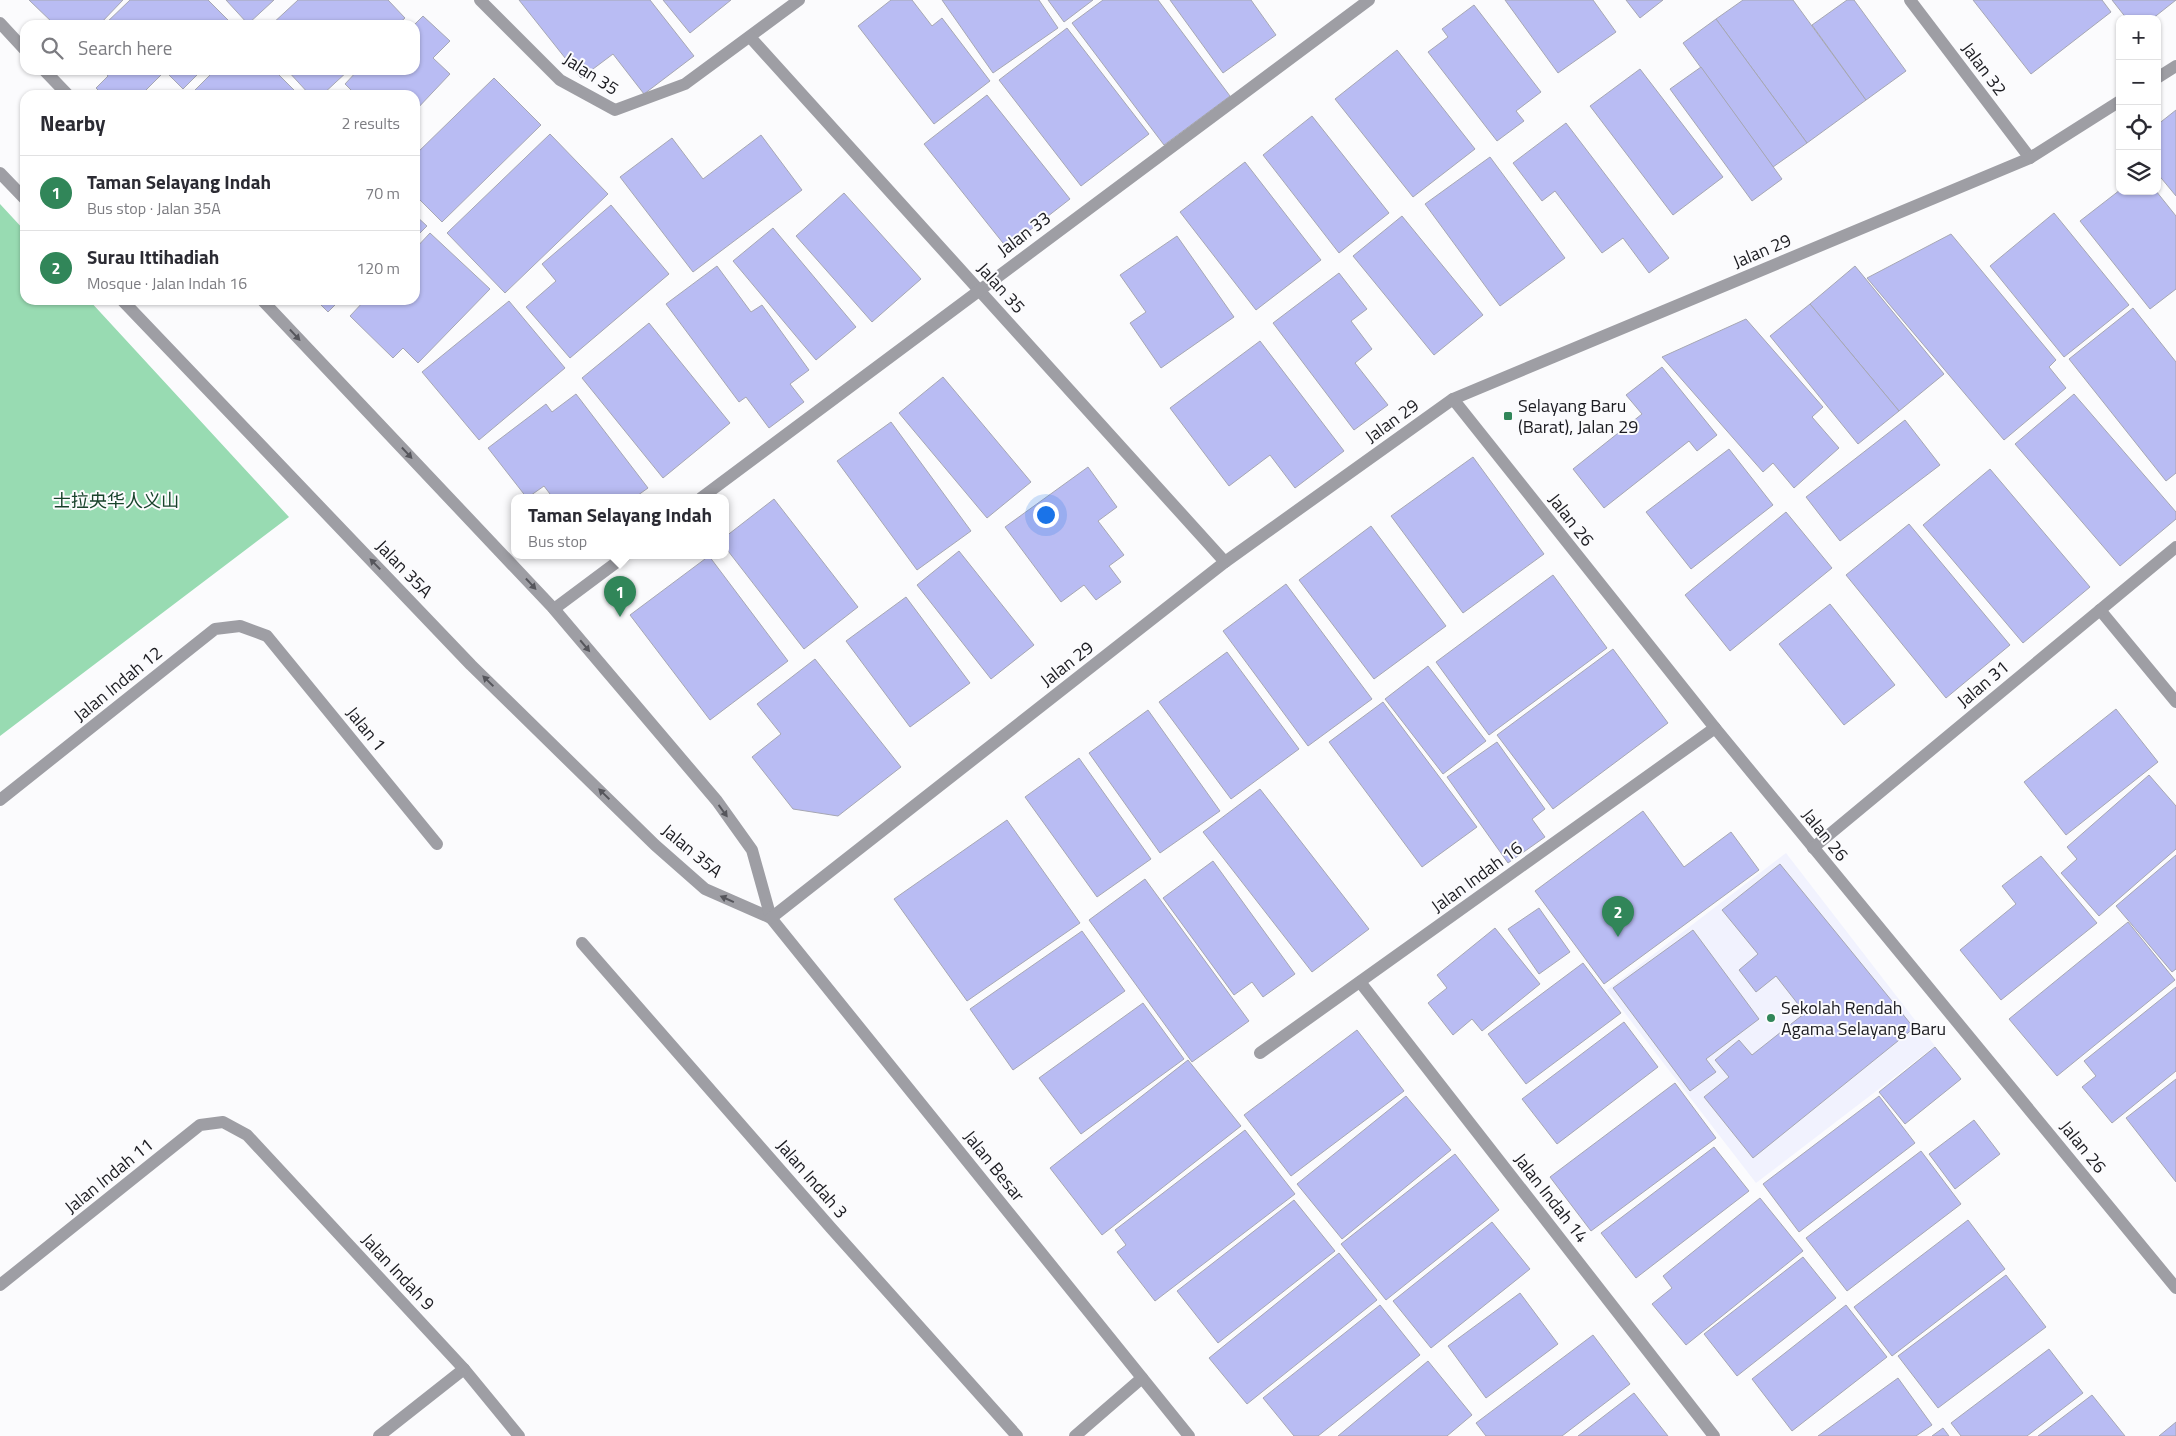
<!DOCTYPE html>
<meta charset="utf-8">
<style>
body{margin:0;font-family:"Titillium Web","Noto Sans SC",sans-serif;background:#f7f7f7;color:#2b2b33}
.controls{position:absolute;right:15px;top:15px;display:grid;overflow:hidden;border-radius:10px;box-shadow:0 1px 4px #0004}
.controls button{width:45px;height:45px;display:grid;place-items:center;padding:0;border:0;border-bottom:1px solid #e1e1e2;background:#fff;color:#2b2b33;font:25px sans-serif}
.you{position:absolute;left:1045px;top:514px;width:18px;height:18px;margin:-12px;border:4px solid #fff;border-radius:50%;background:#1a73e8;box-shadow:0 0 0 8px #1a73e833}
.badge{display:grid;place-items:center;width:32px;height:32px;border-radius:50%;background:#318659;color:#fff;font-size:16px;font-weight:700}
.pin{position:absolute;translate:-50% -41px;filter:drop-shadow(0 1px 2px #0008)}
.pin::after{content:'';position:absolute;top:26px;width:18px;height:15px;background:inherit;clip-path:polygon(0 0,100% 0,50% 100%)}
.popup{position:absolute;left:511px;top:494px;width:218px;height:65px;box-sizing:border-box;display:grid;place-content:center;border-radius:10px;background:#fff;filter:drop-shadow(0 1px 4px #0005);font-size:16px;white-space:nowrap;color:#7c7c81}
.popup b{font-size:19px;color:#2b2b33}
.popup::after{content:'';position:absolute;left:50%;top:100%;margin-left:-10px;border:10px solid transparent;border-top-color:#fff}
.list{margin:0;padding:0;list-style:none}
h2{display:flex;justify-content:space-between;align-items:center;height:65px;margin:0;padding:0 20px;font-size:21px}
h2 small{font-size:16px;font-weight:400;color:#7c7c81}
.list li{display:grid;grid-template-columns:32px 1fr auto;gap:15px;align-items:center;box-sizing:border-box;height:75px;padding:0 20px;border-top:1px solid #e1e1e2}
.list b{display:block;font-size:19px;white-space:nowrap}
.list p{margin:0;font-size:16px;white-space:nowrap;color:#7c7c81}
.list em{font-size:16px;font-style:normal;color:#7c7c81}
.icon{flex:none;width:28px;height:28px;fill:none;stroke:currentColor;stroke-width:2;stroke-linecap:round;stroke-linejoin:round}
.map{position:relative;flex:none;width:2176px;height:1436px;overflow:hidden}
.search{position:absolute;background:#fff;box-shadow:0 1px 4px #0004;left:20px;top:20px;width:400px;height:55px;display:flex;align-items:center;gap:12px;box-sizing:border-box;padding:0 18px;border-radius:15px;color:#7c7c81;font-size:19px}
.panel{position:absolute;background:#fff;box-shadow:0 1px 4px #0004;left:20px;top:90px;width:400px;height:215px;border-radius:15px}
.map>svg:first-child{display:block}
.built{fill:#f1f2fe}
.green{fill:#98dbb2}
.building{fill:#b9bcf3;stroke:#a6a7b3}
.lines{fill:none;stroke-linecap:round;stroke-linejoin:round}
.minor{stroke:#9e9ea4;stroke-width:12}
.oneway{fill:#56565c}
.poi-dot{fill:#318659;stroke:#fbfbfd;stroke-width:2}
.labels{text-anchor:middle;stroke-width:4;stroke-linejoin:round;paint-order:stroke}
.street-label{font-size:18px;fill:#1c1c21;stroke:#fbfbfd}
.poi-label{font-size:18px;fill:#1c1c21;stroke:#fbfbfd;text-anchor:start}
.park-label{font-size:18px;fill:#18432b;stroke:#fbfbfd}
</style>
<div class="map">
<svg width="2176" height="1436" viewBox="0 0 2176 1436">
<rect width="100%" height="100%" fill="#fbfbfd"/>
<path class="built" d="M 1786,853 L 1935,1046 L 1756,1183 L 1607,990 Z"/>
<path class="green" d="M 0,204 L 25,231 L 25,300 L 89,300 L 289,517 L 0,736 Z"/>
<g class="building">
<path d="M 29,0 L 123,0 L 99,25 L 55,25 Z"/>
<path d="M 130,0 L 208,0 L 233,25 L 104,25 Z"/>
<path d="M 226,0 L 274,0 L 248,24 Z"/>
<path d="M 298,0 L 388,0 L 405,18 L 397,25 L 271,25 Z"/>
<path d="M 519,0 L 650,0 L 694,56 L 644,94 L 613,54 L 581,78 Z"/>
<path d="M 663,0 L 731,0 L 690,33 Z"/>
<path d="M 891,0 L 912,0 L 932,26 L 942,18 L 990,81 L 934,124 L 858,26 Z"/>
<path d="M 942,0 L 1039,0 L 1058,28 L 993,73 Z"/>
<path d="M 1048,0 L 1093,0 L 1064,22 Z"/>
<path d="M 1103,0 L 1158,0 L 1230,96 L 1164,145 L 1072,23 Z"/>
<path d="M 1170,0 L 1251,0 L 1276,35 L 1223,73 Z"/>
<path d="M 1505,0 L 1593,0 L 1616,32 L 1558,73 Z"/>
<path d="M 1626,0 L 1663,0 L 1640,18 Z"/>
<path d="M 1743,0 L 1793,0 L 1866,100 L 1807,143 L 1716,19 Z"/>
<path d="M 1847,0 L 1854,0 L 1906,71 L 1866,100 L 1812,25 Z"/>
<path d="M 1973,0 L 2102,0 L 2111,12 L 2031,74 Z"/>
<path d="M 2112,0 L 2176,0 L 2152,19 L 2127,19 Z"/>
<path d="M 1474,5 L 1541,92 L 1516,111 L 1524,121 L 1497,141 L 1428,52 L 1448,37 L 1442,29 Z"/>
<path d="M 423,16 L 450,41 L 433,58 L 450,74 L 415,111 L 415,95 L 347,95 L 351,90 L 345,84 L 358,70 L 415,70 L 414,25 Z"/>
<path d="M 1716,19 L 1807,143 L 1773,167 L 1683,43 Z"/>
<path d="M 1067,28 L 1149,134 L 1081,186 L 999,80 Z"/>
<path d="M 1397,50 L 1475,149 L 1413,197 L 1335,99 Z"/>
<path d="M 1701,67 L 1782,179 L 1752,201 L 1670,89 Z"/>
<path d="M 1640,69 L 1723,177 L 1673,215 L 1590,106 Z"/>
<path d="M 103,70 L 202,70 L 183,89 L 165,71 L 141,95 L 103,95 L 96,88 L 108,76 Z"/>
<path d="M 215,70 L 274,70 L 299,95 L 190,95 Z"/>
<path d="M 287,70 L 349,70 L 322,95 L 310,95 Z"/>
<path d="M 494,78 L 541,125 L 442,222 L 415,195 L 415,155 Z"/>
<path d="M 987,95 L 1070,199 L 1007,248 L 924,144 Z"/>
<path d="M 2176,110 L 2176,196 L 2157,173 L 2157,125 Z"/>
<path d="M 1312,116 L 1389,213 L 1339,253 L 1263,155 Z"/>
<path d="M 1566,123 L 1669,258 L 1649,273 L 1623,238 L 1602,253 L 1555,191 L 1542,201 L 1513,163 Z"/>
<path d="M 550,134 L 608,194 L 505,293 L 447,233 Z"/>
<path d="M 761,135 L 802,190 L 693,272 L 620,177 L 672,138 L 703,179 Z"/>
<path d="M 1490,157 L 1565,258 L 1500,306 L 1425,204 Z"/>
<path d="M 1245,162 L 1321,260 L 1256,310 L 1180,212 Z"/>
<path d="M 2120,190 L 2156,191 L 2176,216 L 2176,289 L 2150,309 L 2080,221 Z"/>
<path d="M 844,193 L 921,279 L 872,322 L 796,236 Z"/>
<path d="M 611,205 L 669,274 L 570,358 L 526,307 L 556,281 L 542,264 Z"/>
<path d="M 2054,213 L 2129,305 L 2064,357 L 1990,266 Z"/>
<path d="M 415,215 L 427,226 L 415,238 Z"/>
<path d="M 1402,216 L 1483,315 L 1434,355 L 1353,256 Z"/>
<path d="M 773,228 L 856,327 L 816,360 L 733,261 Z"/>
<path d="M 430,233 L 490,289 L 418,363 L 403,348 L 393,358 L 350,316 L 365,300 L 415,300 L 415,249 Z"/>
<path d="M 1951,234 L 2056,360 L 2049,367 L 2066,388 L 2004,440 L 1867,278 Z"/>
<path d="M 1177,236 L 1234,317 L 1161,368 L 1130,323 L 1146,312 L 1120,275 Z"/>
<path d="M 717,266 L 751,312 L 762,305 L 809,370 L 790,384 L 804,402 L 769,428 L 746,397 L 739,402 L 666,304 Z"/>
<path d="M 1855,266 L 1944,374 L 1899,411 L 1810,304 Z"/>
<path d="M 1339,273 L 1367,309 L 1351,321 L 1372,349 L 1355,363 L 1388,405 L 1354,430 L 1273,323 Z"/>
<path d="M 316,300 L 340,300 L 328,312 Z"/>
<path d="M 509,301 L 565,368 L 479,440 L 422,372 Z"/>
<path d="M 1810,304 L 1899,411 L 1858,444 L 1770,336 Z"/>
<path d="M 2133,308 L 2176,362 L 2176,473 L 2166,481 L 2069,359 Z"/>
<path d="M 1746,319 L 1823,407 L 1812,417 L 1839,448 L 1794,488 L 1773,463 L 1763,472 L 1662,357 Z"/>
<path d="M 649,323 L 730,423 L 663,478 L 582,378 Z"/>
<path d="M 1260,341 L 1344,451 L 1295,488 L 1270,455 L 1229,486 L 1170,408 Z"/>
<path d="M 1662,367 L 1717,435 L 1697,451 L 1689,441 L 1604,508 L 1573,469 L 1642,414 L 1626,395 Z"/>
<path d="M 943,377 L 1031,482 L 987,518 L 899,413 Z"/>
<path d="M 576,394 L 648,488 L 634,498 L 553,498 L 544,486 L 527,498 L 488,448 L 546,404 L 552,412 Z"/>
<path d="M 2074,394 L 2176,512 L 2176,519 L 2120,566 L 2015,444 Z"/>
<path d="M 1905,420 L 1940,465 L 1840,541 L 1806,497 Z"/>
<path d="M 891,422 L 971,531 L 917,570 L 837,461 Z"/>
<path d="M 1729,449 L 1773,505 L 1691,569 L 1646,512 Z"/>
<path d="M 1473,457 L 1544,554 L 1463,613 L 1391,516 Z"/>
<path d="M 1088,467 L 1117,507 L 1098,521 L 1124,555 L 1109,566 L 1121,582 L 1096,600 L 1084,585 L 1061,602 L 1005,527 Z"/>
<path d="M 1990,469 L 2090,587 L 2023,643 L 1923,525 Z"/>
<path d="M 774,499 L 858,607 L 804,649 L 725,547 L 725,537 Z"/>
<path d="M 1786,512 L 1832,568 L 1730,651 L 1685,595 Z"/>
<path d="M 1909,524 L 2010,645 L 1946,698 L 1846,575 Z"/>
<path d="M 1371,526 L 1446,626 L 1374,679 L 1299,580 Z"/>
<path d="M 959,551 L 1034,645 L 991,679 L 917,585 Z"/>
<path d="M 709,556 L 788,661 L 710,720 L 630,615 Z"/>
<path d="M 1553,575 L 1607,648 L 1489,735 L 1436,662 Z"/>
<path d="M 1286,584 L 1372,699 L 1308,746 L 1223,631 Z"/>
<path d="M 906,597 L 970,683 L 910,727 L 846,641 Z"/>
<path d="M 1830,604 L 1895,685 L 1844,725 L 1779,644 Z"/>
<path d="M 1613,649 L 1668,723 L 1553,809 L 1497,735 Z"/>
<path d="M 1227,652 L 1299,749 L 1231,799 L 1159,702 Z"/>
<path d="M 815,659 L 901,767 L 838,816 L 793,809 L 752,757 L 781,734 L 757,704 Z"/>
<path d="M 1428,666 L 1486,741 L 1443,774 L 1385,699 Z"/>
<path d="M 1383,702 L 1477,827 L 1422,867 L 1329,742 Z"/>
<path d="M 2116,709 L 2158,762 L 2066,835 L 2024,782 Z"/>
<path d="M 1148,710 L 1220,811 L 1160,853 L 1089,753 Z"/>
<path d="M 1497,742 L 1545,809 L 1532,819 L 1545,837 L 1508,863 L 1447,777 Z"/>
<path d="M 1079,758 L 1151,859 L 1097,897 L 1025,797 Z"/>
<path d="M 2149,775 L 2176,806 L 2176,849 L 2099,916 L 2061,873 L 2077,859 L 2067,847 Z"/>
<path d="M 1260,789 L 1369,929 L 1312,972 L 1203,832 Z"/>
<path d="M 1643,811 L 1684,867 L 1731,832 L 1759,870 L 1604,984 L 1535,891 Z"/>
<path d="M 1007,820 L 1080,923 L 967,1001 L 894,899 Z"/>
<path d="M 2176,855 L 2176,969 L 2172,972 L 2116,906 Z"/>
<path d="M 2041,856 L 2097,923 L 2001,1000 L 1960,950 L 2016,904 L 2002,886 Z"/>
<path d="M 1213,861 L 1295,974 L 1263,997 L 1252,982 L 1234,995 L 1163,898 Z"/>
<path d="M 1780,864 L 1914,1028 L 1753,1158 L 1704,1097 L 1729,1077 L 1715,1060 L 1739,1040 L 1752,1055 L 1805,1013 L 1776,976 L 1756,992 L 1739,970 L 1758,954 L 1722,910 Z"/>
<path d="M 1145,879 L 1249,1021 L 1192,1062 L 1089,920 Z"/>
<path d="M 1539,908 L 1570,952 L 1539,974 L 1508,929 Z"/>
<path d="M 2128,922 L 2175,980 L 2057,1076 L 2009,1019 Z"/>
<path d="M 1495,928 L 1540,984 L 1482,1031 L 1472,1019 L 1453,1035 L 1428,1003 L 1447,988 L 1437,975 Z"/>
<path d="M 1693,930 L 1759,1019 L 1706,1059 L 1716,1072 L 1690,1091 L 1613,988 Z"/>
<path d="M 1082,931 L 1125,991 L 1013,1070 L 970,1009 Z"/>
<path d="M 1583,963 L 1621,1013 L 1526,1084 L 1488,1034 Z"/>
<path d="M 2176,987 L 2176,1071 L 2112,1123 L 2082,1087 L 2096,1076 L 2084,1061 Z"/>
<path d="M 1143,1003 L 1184,1059 L 1081,1134 L 1039,1078 Z"/>
<path d="M 1624,1022 L 1658,1067 L 1557,1144 L 1522,1099 Z"/>
<path d="M 1357,1030 L 1404,1091 L 1291,1176 L 1244,1115 Z"/>
<path d="M 1935,1047 L 1961,1079 L 1905,1124 L 1879,1092 Z"/>
<path d="M 1188,1060 L 1241,1126 L 1102,1235 L 1050,1168 Z"/>
<path d="M 2176,1079 L 2176,1182 L 2126,1118 Z"/>
<path d="M 1675,1083 L 1716,1138 L 1591,1231 L 1550,1177 Z"/>
<path d="M 1406,1096 L 1451,1150 L 1342,1239 L 1297,1184 Z"/>
<path d="M 1879,1096 L 1915,1143 L 1799,1232 L 1763,1184 Z"/>
<path d="M 1974,1120 L 2000,1154 L 1955,1189 L 1929,1154 Z"/>
<path d="M 1245,1130 L 1295,1194 L 1155,1301 L 1117,1252 L 1126,1245 L 1115,1230 Z"/>
<path d="M 1714,1147 L 1749,1191 L 1636,1278 L 1601,1233 Z"/>
<path d="M 1921,1151 L 1961,1204 L 1847,1291 L 1806,1238 Z"/>
<path d="M 1455,1154 L 1499,1210 L 1386,1300 L 1341,1244 Z"/>
<path d="M 1760,1198 L 1803,1251 L 1686,1345 L 1652,1304 L 1672,1288 L 1663,1276 Z"/>
<path d="M 1294,1200 L 1335,1251 L 1218,1343 L 1177,1291 Z"/>
<path d="M 1968,1220 L 2005,1269 L 1892,1356 L 1854,1307 Z"/>
<path d="M 1492,1222 L 1530,1269 L 1431,1348 L 1393,1301 Z"/>
<path d="M 1339,1253 L 1377,1300 L 1247,1404 L 1209,1358 Z"/>
<path d="M 1803,1257 L 1836,1298 L 1737,1376 L 1704,1334 Z"/>
<path d="M 2006,1275 L 2046,1327 L 1938,1408 L 1898,1356 Z"/>
<path d="M 1520,1293 L 1558,1344 L 1486,1398 L 1448,1346 Z"/>
<path d="M 1380,1305 L 1420,1355 L 1318,1436 L 1294,1436 L 1263,1398 Z"/>
<path d="M 1846,1305 L 1887,1357 L 1792,1431 L 1752,1379 Z"/>
<path d="M 1593,1335 L 1630,1384 L 1562,1436 L 1486,1436 L 1476,1423 Z"/>
<path d="M 2049,1349 L 2083,1393 L 2027,1436 L 1961,1436 L 1951,1423 Z"/>
<path d="M 1428,1361 L 1472,1415 L 1447,1436 L 1338,1436 Z"/>
<path d="M 1898,1378 L 1932,1425 L 1916,1436 L 1818,1436 Z"/>
<path d="M 1634,1393 L 1668,1436 L 1578,1436 Z"/>
<path d="M 2092,1395 L 2125,1436 L 2038,1436 Z"/>
<path d="M 2176,1422 L 2176,1436 L 2159,1436 Z"/>
<path d="M 1943,1428 L 1949,1436 L 1932,1436 Z"/>
</g>
<g class="lines">
<g class="minor">
<path d="M 480,0 L 560,80 L 615,110 L 685,84 L 799,0"/>
<path d="M 1910,0 L 2030,158"/>
<path d="M 0,23 L 25,50"/>
<path d="M 750,37 L 1225,562"/>
<path d="M 44,70 L 68,95"/>
<path d="M 2157,78 L 2176,66"/>
<path d="M 0,173 L 25,199"/>
<path d="M 122,300 L 471,665 L 655,845 L 705,889 L 771,918"/>
<path d="M 262,300 L 554,609 L 717,801 L 752,850 L 771,918 L 1189,1436"/>
<path d="M 1453,399 L 1715,728 L 2176,1288"/>
<path d="M 701,498 L 1369,0"/>
<path d="M 554,609 L 625,556"/>
<path d="M 2100,610 L 2176,702"/>
<path d="M 0,800 L 215,629 L 240,626 L 267,636 L 437,844"/>
<path d="M 1813,848 L 2176,547"/>
<path d="M 771,918 L 1225,562 L 1453,399 L 2030,158 L 2120,101"/>
<path d="M 582,943 L 831,1228 L 1017,1436"/>
<path d="M 1360,982 L 1714,1436"/>
<path d="M 1260,1053 L 1715,728"/>
<path d="M 0,1285 L 200,1125 L 223,1122 L 247,1135 L 464,1369 L 519,1436"/>
<path d="M 379,1436 L 464,1369"/>
<path d="M 1075,1436 L 1142,1378"/>
</g>
</g>
<defs><path id="oneway-solid" d="M-6-.8H1V-3.2L6.5 0L1 3.2V.8H-6Z" transform="scale(1.25)"/></defs>
<g class="oneway">
<use href="#oneway-solid" transform="translate(295 335) rotate(47)"/>
<use href="#oneway-solid" transform="translate(407 453) rotate(47)"/>
<use href="#oneway-solid" transform="translate(375 564) rotate(-134)"/>
<use href="#oneway-solid" transform="translate(531 584) rotate(47)"/>
<use href="#oneway-solid" transform="translate(585 646) rotate(50)"/>
<use href="#oneway-solid" transform="translate(488 681) rotate(-136)"/>
<use href="#oneway-solid" transform="translate(604 794) rotate(-136)"/>
<use href="#oneway-solid" transform="translate(723 811) rotate(54)"/>
<use href="#oneway-solid" transform="translate(727 899) rotate(-156)"/>
</g>
<g class="poi-dot">
<rect x="1503" y="411" width="10" height="10" rx="2.5"/>
<circle cx="1771" cy="1018" r="5"/>
</g>
<g class="labels">
<g class="street-label">
<text transform="translate(1984 69) rotate(53)" y="6">Jalan 32</text>
<text transform="translate(591 74) rotate(33)" y="6">Jalan 35</text>
<text transform="translate(1024 234) rotate(-37)" y="6">Jalan 33</text>
<text transform="translate(1762 251) rotate(-23)" y="6">Jalan 29</text>
<text transform="translate(1001 288) rotate(48)" y="6">Jalan 35</text>
<text transform="translate(1392 421) rotate(-36)" y="6">Jalan 29</text>
<text transform="translate(1571 520) rotate(52)" y="6">Jalan 26</text>
<text transform="translate(404 569) rotate(46)" y="6">Jalan 35A</text>
<text transform="translate(1067 664) rotate(-38)" y="6">Jalan 29</text>
<text transform="translate(118 684) rotate(-39)" y="6">Jalan Indah 12</text>
<text transform="translate(1983 684) rotate(-40)" y="6">Jalan 31</text>
<text transform="translate(366 729) rotate(51)" y="6">Jalan 1</text>
<text transform="translate(1825 835) rotate(51)" y="6">Jalan 26</text>
<text transform="translate(692 851) rotate(40)" y="6">Jalan 35A</text>
<text transform="translate(1477 877) rotate(-36)" y="6">Jalan Indah 16</text>
<text transform="translate(2083 1147) rotate(51)" y="6">Jalan 26</text>
<text transform="translate(994 1166) rotate(51)" y="6">Jalan Besar</text>
<text transform="translate(109 1176) rotate(-39)" y="6">Jalan Indah 11</text>
<text transform="translate(812 1179) rotate(49)" y="6">Jalan Indah 3</text>
<text transform="translate(1551 1198) rotate(52)" y="6">Jalan Indah 14</text>
<text transform="translate(398 1272) rotate(47)" y="6">Jalan Indah 9</text>
</g>
<g class="poi-label">
<text x="1518" y="412">Selayang Baru<tspan x="1518" dy="21">(Barat), Jalan 29</tspan></text>
<text x="1781" y="1014">Sekolah Rendah<tspan x="1781" dy="21">Agama Selayang Baru</tspan></text>
</g>
<g class="park-label">
<text x="116" y="507">士拉央华人义山</text>
</g>
</g>
</svg>
<div class="controls">
<button>+</button>
<button>−</button>
<button><svg class="icon" aria-label="locate" viewBox="0 0 24 24"><circle cx="12" cy="12" r="6"/><path d="M12 2v4M12 18v4M2 12h4M18 12h4"/></svg></button>
<button><svg class="icon" aria-label="layers" viewBox="0 0 24 24"><path d="M12 4l9 5-9 5-9-5zM3 14l9 5 9-5"/></svg></button>
</div>
<div class="you"></div>
<div class="pin badge" style="left:620px;top:617px">1</div>
<div class="popup"><b>Taman Selayang Indah</b>Bus stop</div>
<div class="pin badge" style="left:1618px;top:937px">2</div>
<div class="search"><svg class="icon" aria-label="search" viewBox="0 0 24 24"><circle cx="10" cy="10" r="6"/><path d="M15 15l6 6"/></svg>Search here</div>
<section class="panel">
<h2>Nearby<small>2 results</small></h2>
<ul class="list">
<li><span class="badge">1</span><div><b>Taman Selayang Indah</b><p>Bus stop · Jalan 35A</p></div><em>70 m</em></li>
<li><span class="badge">2</span><div><b>Surau Ittihadiah</b><p>Mosque · Jalan Indah 16</p></div><em>120 m</em></li>
</ul>
</section>
</div>
